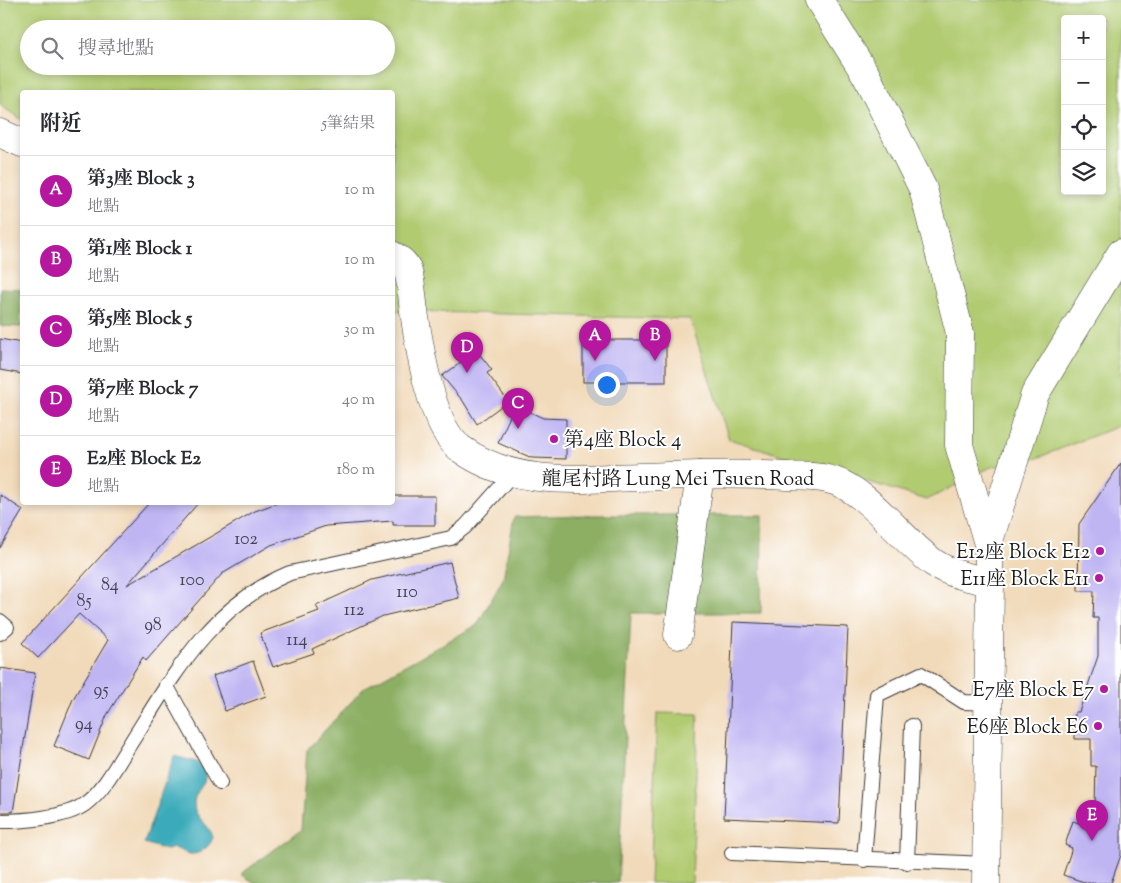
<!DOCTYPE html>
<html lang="zh-TW">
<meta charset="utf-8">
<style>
body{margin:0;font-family:"Sorts Mill Goudy","Noto Serif TC",serif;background:#f2f2f3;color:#2b2b33}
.controls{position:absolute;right:15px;top:15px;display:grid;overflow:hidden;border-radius:5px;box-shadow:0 2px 8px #0003}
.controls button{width:45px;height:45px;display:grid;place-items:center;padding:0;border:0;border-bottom:1px solid #e1e1e2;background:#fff;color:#2b2b33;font:25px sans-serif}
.you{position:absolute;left:606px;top:384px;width:18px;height:18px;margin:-12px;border:4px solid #fff;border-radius:50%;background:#1a73e8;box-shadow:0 0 0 8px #1a73e833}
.badge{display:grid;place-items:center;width:32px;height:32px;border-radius:50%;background:#b5179e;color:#fff;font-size:16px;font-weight:700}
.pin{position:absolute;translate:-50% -41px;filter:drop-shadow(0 1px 2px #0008)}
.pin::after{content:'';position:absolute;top:26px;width:18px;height:15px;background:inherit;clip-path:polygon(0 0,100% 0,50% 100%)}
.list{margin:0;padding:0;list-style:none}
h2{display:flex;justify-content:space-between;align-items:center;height:65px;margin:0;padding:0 20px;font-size:21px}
h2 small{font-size:16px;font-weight:400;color:#7c7c81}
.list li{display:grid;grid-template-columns:32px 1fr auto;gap:15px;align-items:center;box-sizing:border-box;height:70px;padding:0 20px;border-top:1px solid #e1e1e2}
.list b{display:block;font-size:19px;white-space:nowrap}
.list p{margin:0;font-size:16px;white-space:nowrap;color:#7c7c81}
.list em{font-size:16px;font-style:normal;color:#7c7c81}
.icon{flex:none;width:28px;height:28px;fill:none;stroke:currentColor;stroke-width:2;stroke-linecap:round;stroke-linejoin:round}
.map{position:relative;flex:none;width:1121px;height:883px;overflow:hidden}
.search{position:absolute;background:#fff;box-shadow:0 2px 8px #0003;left:20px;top:20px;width:375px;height:55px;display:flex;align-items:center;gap:12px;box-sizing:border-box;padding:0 18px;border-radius:28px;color:#7c7c81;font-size:19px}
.panel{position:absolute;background:#fff;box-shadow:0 2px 8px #0003;left:20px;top:90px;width:375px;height:415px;border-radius:5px}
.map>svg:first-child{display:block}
.green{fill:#b1cb71;stroke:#667446;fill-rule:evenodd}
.forest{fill:#8caf63;stroke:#546640}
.water{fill:#3baaba;stroke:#2c636b}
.building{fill:#bfb5f3}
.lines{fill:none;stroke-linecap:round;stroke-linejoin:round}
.service-casing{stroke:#3c3834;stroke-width:16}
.minor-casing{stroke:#3c3834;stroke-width:29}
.service{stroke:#fff;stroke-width:14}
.minor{stroke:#fff;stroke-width:28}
.poi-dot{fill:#b5179e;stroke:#fff;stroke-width:2}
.labels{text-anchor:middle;stroke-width:4;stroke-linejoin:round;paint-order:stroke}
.number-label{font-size:18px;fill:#454252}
.poi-label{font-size:20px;fill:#1c1c1c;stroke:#fff;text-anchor:end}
.street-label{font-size:20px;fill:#1c1c1c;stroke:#fff}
</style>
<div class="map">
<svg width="1121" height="883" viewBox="0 0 1121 883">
<rect width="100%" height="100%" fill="#fff"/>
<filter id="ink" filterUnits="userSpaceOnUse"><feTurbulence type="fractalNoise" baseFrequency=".02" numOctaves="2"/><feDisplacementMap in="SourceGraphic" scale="10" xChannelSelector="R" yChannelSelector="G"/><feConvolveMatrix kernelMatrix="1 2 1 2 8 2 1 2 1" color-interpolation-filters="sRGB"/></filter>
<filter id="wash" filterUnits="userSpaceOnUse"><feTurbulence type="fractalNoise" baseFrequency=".0096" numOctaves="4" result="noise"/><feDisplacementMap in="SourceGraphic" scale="20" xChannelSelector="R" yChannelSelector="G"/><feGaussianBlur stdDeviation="1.12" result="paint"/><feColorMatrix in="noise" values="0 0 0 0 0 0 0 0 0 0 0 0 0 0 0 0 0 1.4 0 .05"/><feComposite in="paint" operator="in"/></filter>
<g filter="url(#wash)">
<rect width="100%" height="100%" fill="#f1daba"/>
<g class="green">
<path d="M 0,0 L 1121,0 L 1121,425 L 1037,458 L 991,467 L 927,500 L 729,439 L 690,319 L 393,311 L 392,92 L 22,92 L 22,120 L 0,105 ZM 1065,19 L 1102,19 L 1102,191 L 1065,191 ZM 29,29 L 386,29 L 386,66 L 29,66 Z"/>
<path d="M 657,713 L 698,714 L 692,883 L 650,883 Z"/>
</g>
<g class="forest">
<path d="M 0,288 L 20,289 L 21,327 L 0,326 Z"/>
<path d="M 587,515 L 762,515 L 761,613 L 631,613 L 618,883 L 255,883 L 241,874 L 301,830 L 307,750 L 364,688 L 477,625 L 503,579 L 514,517 Z"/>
</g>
<path class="water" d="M 174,756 L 197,762 C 217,782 194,786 194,804 C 194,818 209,823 213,837 C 210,847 200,855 190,854 C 184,853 179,849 174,848 L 166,850 L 144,843 Z"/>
<g id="blocks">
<g class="building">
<path d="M 0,339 L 22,343 L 22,374 L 0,370 Z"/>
<rect x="583" y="340" width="83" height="42"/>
<path d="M 477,351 L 492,370 L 487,373 L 508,401 L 477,424 L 463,401 L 442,376 Z"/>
<path d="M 515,405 L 543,418 L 566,419 L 566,459 L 532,458 L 498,443 Z"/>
<path d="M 1121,463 L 1121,855 L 1111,883 L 1087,883 L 1063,875 L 1072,848 L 1065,845 L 1073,821 L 1088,826 L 1095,805 L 1096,766 L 1091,766 L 1091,739 L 1075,739 L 1075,712 L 1079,712 L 1098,656 L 1098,618 L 1093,618 L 1094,591 L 1078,591 L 1079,524 Z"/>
<path d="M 0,495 L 23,510 L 0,548 Z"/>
<path d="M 393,496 L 435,496 L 435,525 L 393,525 L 393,521 L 326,526 L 271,545 L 222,574 L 146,661 L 143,657 L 107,715 L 89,760 L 54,746 L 73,699 L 108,640 L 79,614 L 38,658 L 22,643 L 150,502 L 199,502 L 127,585 L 255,511 L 280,502 L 393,502 Z"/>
<path d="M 450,562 L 459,598 L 383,616 L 312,649 L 314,653 L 273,667 L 260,633 L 319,611 L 316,606 L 372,580 Z"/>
<path d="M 733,622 L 848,627 L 839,823 L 724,818 Z"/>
<path d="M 253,661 L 266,696 L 225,711 L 213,676 Z"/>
<path d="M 0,668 L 35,673 L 13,812 L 0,812 Z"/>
</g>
</g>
</g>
<g filter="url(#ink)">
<use href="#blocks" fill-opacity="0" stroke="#3c3834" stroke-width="1"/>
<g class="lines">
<defs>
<g id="service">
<path d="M 0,621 L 7,627 L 0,633"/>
<path d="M 166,685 L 220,783"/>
<path d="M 0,821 C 23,821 66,818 85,804 C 105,789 117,764 130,744 C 174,675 210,606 290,573 L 451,538 L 466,526 L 513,473"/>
<path d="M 732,853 L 987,864"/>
<path d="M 864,860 L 877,695 L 921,674 L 964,702 L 990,703"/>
<path d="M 907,862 L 912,726"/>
</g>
<g id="minor">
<path d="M 819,0 L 866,75 L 923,189 L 960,333 L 959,445 L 988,544 L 990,582 L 986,883"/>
<path d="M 0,133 L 22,143"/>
<path d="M 392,255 C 400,260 406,263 408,272 C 412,284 412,298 414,311 C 419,346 431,428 461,449 C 514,487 578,479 639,477 C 689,475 739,473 788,476 C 801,477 815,476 827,479 C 865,486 902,541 934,563 C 950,574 971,578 990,582"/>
<path d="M 988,544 L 1035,394 L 1121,253"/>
<path d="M 678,635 L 700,475"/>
</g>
</defs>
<use href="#service" class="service-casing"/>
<use href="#minor" class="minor-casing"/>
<use href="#service" class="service"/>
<use href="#minor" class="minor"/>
</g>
</g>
<g class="poi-dot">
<circle cx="554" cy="439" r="5"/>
<circle cx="1100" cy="551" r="5"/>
<circle cx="1099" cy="578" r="5"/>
<circle cx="1104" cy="689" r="5"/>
<circle cx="1098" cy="726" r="5"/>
</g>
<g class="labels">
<g class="number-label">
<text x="246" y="544">102</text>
<text x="192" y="585">100</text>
<text x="110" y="590">84</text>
<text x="407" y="597">110</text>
<text x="84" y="606">85</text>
<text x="354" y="615">112</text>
<text x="153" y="630">98</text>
<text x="297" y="645">114</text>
<text x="101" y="695">95</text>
<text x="84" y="729">94</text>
</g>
<g class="poi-label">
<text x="564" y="446" text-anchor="start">第4座 Block 4</text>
<text x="1090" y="558">E12座 Block E12</text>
<text x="1089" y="585">E11座 Block E11</text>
<text x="1094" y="696">E7座 Block E7</text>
<text x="1088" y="733">E6座 Block E6</text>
</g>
<g class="street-label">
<text x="678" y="485">龍尾村路 Lung Mei Tsuen Road</text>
</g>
</g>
</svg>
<div class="controls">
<button>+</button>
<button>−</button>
<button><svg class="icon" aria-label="locate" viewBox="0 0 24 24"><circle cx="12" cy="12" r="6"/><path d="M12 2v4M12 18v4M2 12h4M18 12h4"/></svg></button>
<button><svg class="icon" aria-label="layers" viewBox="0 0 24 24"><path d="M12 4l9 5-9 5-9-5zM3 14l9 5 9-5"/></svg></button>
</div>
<div class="you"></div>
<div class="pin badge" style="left:595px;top:361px">A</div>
<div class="pin badge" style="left:655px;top:361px">B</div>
<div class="pin badge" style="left:518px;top:429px">C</div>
<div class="pin badge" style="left:467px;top:373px">D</div>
<div class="pin badge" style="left:1092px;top:841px">E</div>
<div class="search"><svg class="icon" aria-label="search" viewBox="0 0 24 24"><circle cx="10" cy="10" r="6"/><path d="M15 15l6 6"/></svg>搜尋地點</div>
<section class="panel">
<h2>附近<small>5筆結果</small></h2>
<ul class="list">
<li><span class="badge">A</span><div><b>第3座 Block 3</b><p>地點</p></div><em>10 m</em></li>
<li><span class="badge">B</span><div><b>第1座 Block 1</b><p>地點</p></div><em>10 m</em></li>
<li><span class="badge">C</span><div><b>第5座 Block 5</b><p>地點</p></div><em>30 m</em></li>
<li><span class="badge">D</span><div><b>第7座 Block 7</b><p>地點</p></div><em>40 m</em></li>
<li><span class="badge">E</span><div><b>E2座 Block E2</b><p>地點</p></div><em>180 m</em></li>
</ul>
</section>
</div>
